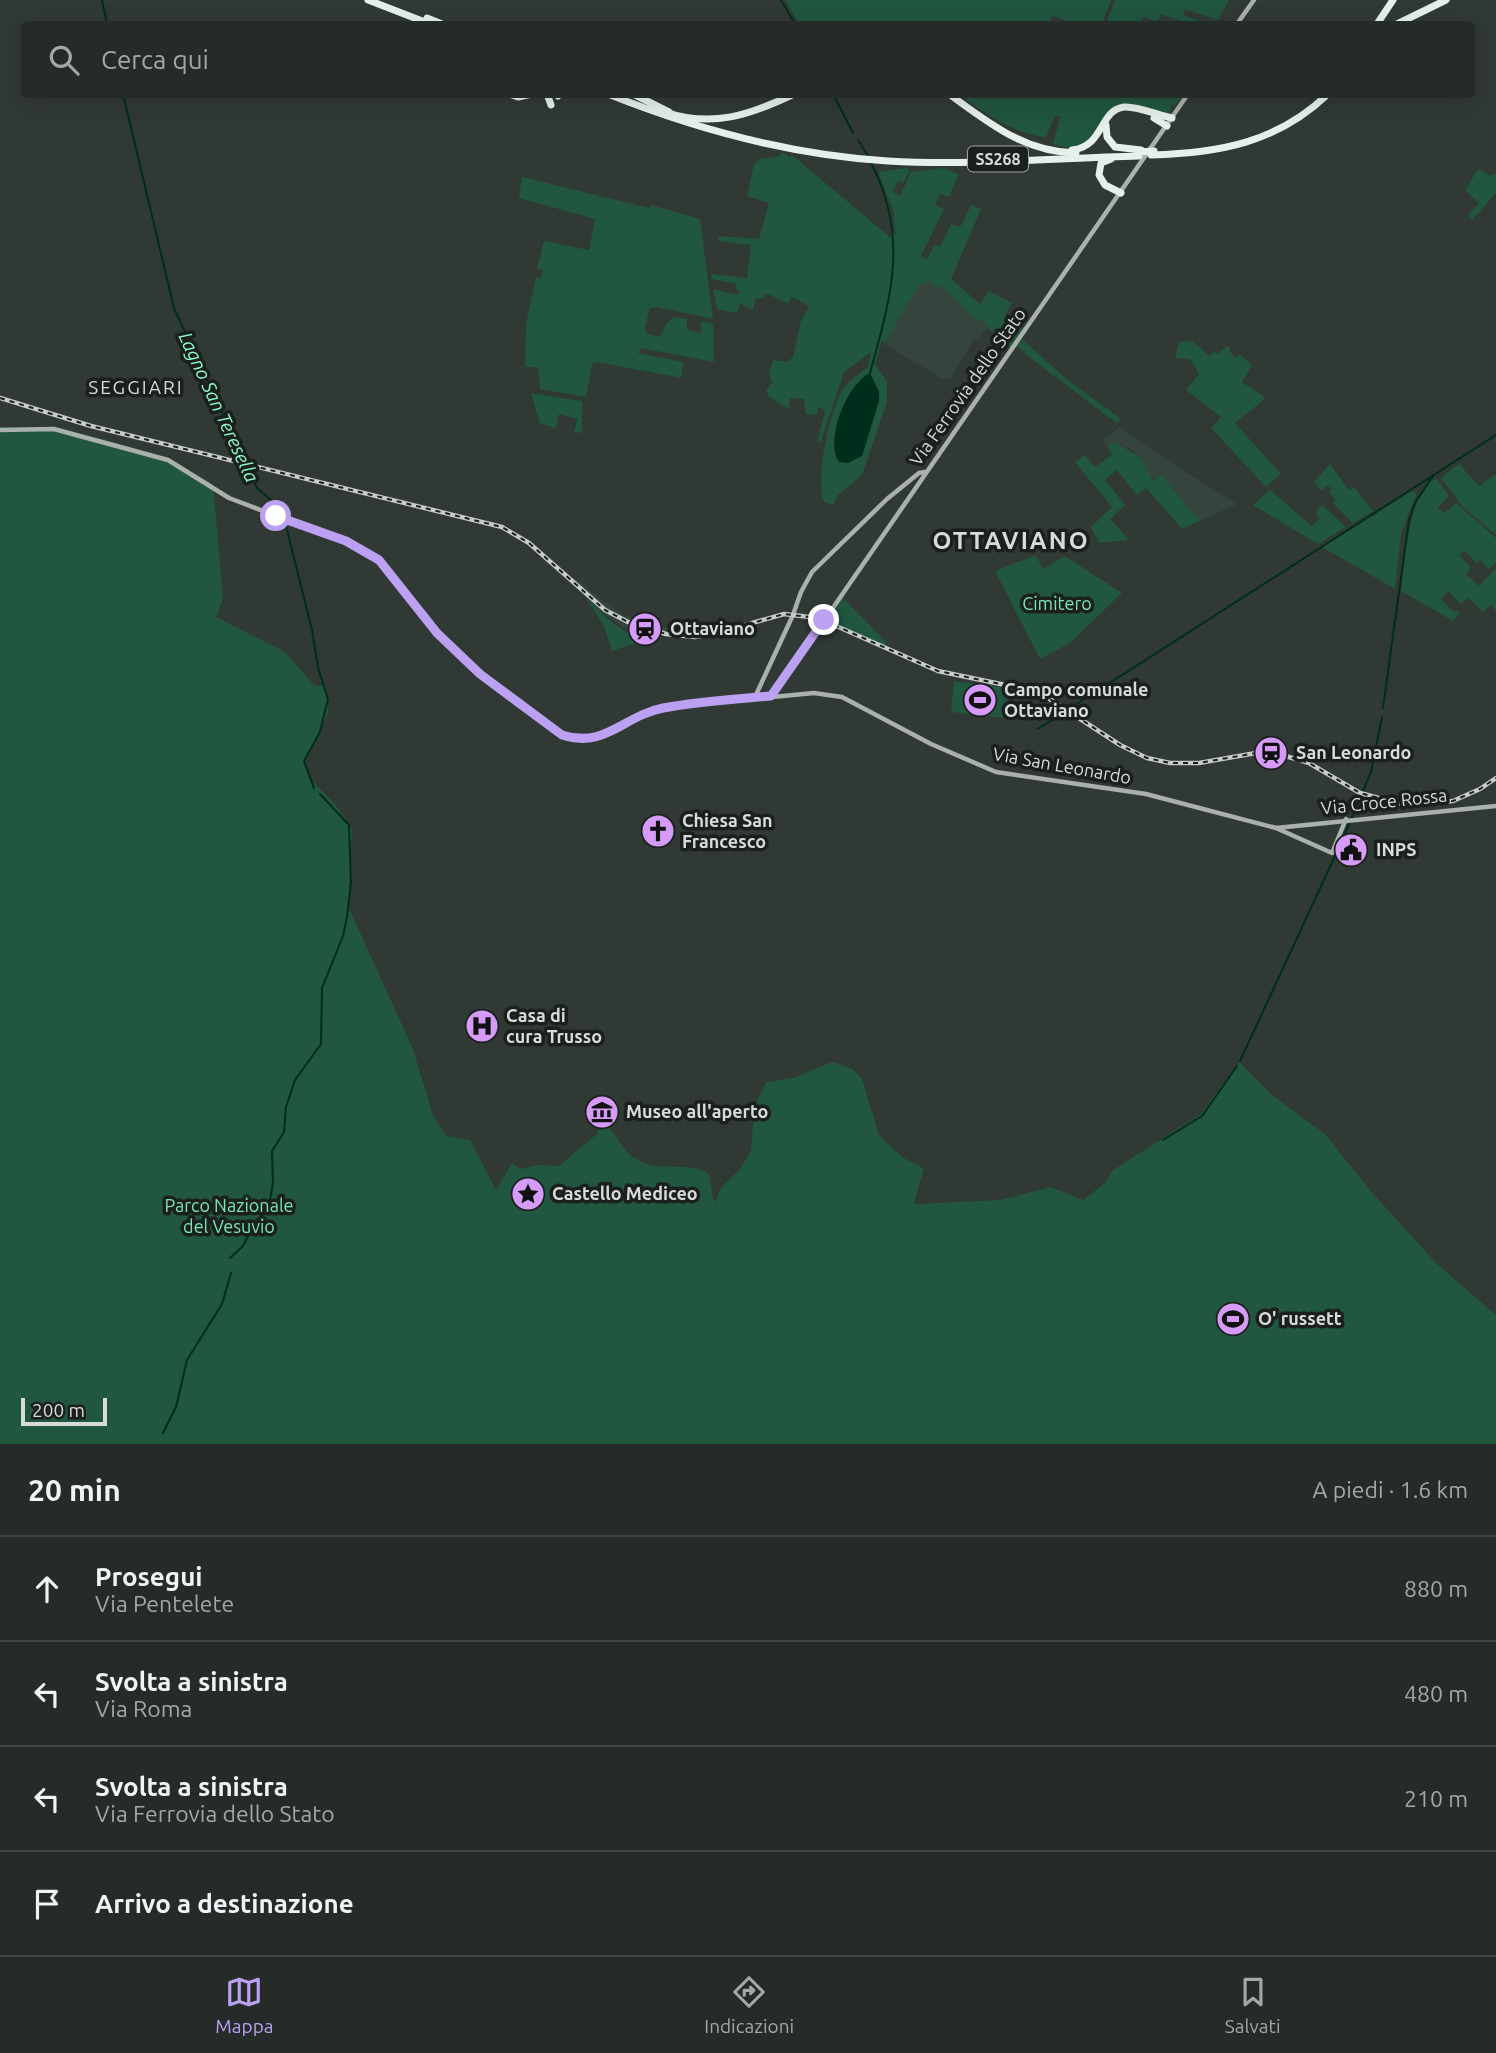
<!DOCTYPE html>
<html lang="it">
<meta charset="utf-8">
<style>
body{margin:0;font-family:Ubuntu,sans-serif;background:#2d3330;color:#f1f3f6}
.scale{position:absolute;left:21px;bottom:18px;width:86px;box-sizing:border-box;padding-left:7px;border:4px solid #d7dcda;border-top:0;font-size:19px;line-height:24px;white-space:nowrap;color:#d7dcda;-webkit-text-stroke:5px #1b1f1d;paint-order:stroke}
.stop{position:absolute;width:21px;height:21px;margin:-16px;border:5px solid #bca0f2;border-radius:50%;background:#fff}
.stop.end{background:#bca0f2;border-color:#fff;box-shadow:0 2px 7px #0008}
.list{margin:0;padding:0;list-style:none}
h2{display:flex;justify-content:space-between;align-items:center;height:91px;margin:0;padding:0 28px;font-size:30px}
h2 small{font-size:23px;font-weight:400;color:#a3a7a8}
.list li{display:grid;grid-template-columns:46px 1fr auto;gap:21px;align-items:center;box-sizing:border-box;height:105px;padding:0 28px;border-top:2px solid #424745}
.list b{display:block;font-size:26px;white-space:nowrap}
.list p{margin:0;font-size:23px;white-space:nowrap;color:#a3a7a8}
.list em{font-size:23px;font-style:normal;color:#a3a7a8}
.icon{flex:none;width:38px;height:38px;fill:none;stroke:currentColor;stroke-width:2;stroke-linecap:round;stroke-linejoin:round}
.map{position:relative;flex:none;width:1496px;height:1444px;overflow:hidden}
.search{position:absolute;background:#252b28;box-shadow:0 7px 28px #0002;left:21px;right:21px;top:21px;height:77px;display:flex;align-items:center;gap:18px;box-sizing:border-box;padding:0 24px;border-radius:7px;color:#a3a7a8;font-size:26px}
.sheet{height:511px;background:#252b28}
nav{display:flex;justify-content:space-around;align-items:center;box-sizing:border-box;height:98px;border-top:2px solid #424745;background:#252b28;font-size:19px;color:#a3a7a8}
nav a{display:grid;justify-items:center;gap:4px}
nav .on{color:#bca0f2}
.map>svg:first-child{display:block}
.built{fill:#35443c}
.green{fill:#21563f}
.water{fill:#002e1c}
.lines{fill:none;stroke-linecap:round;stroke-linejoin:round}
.stream{stroke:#002e1c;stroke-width:2}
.secondary{stroke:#aab0ac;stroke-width:4.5}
.highway{stroke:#e6f0eb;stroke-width:7}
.rail-casing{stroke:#c6cbc9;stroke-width:4.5}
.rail{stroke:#1b1f1d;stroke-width:2;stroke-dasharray:5;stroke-linecap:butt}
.highway-bridge{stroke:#e6f0eb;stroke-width:7}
.route{stroke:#bca0f2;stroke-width:9}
.labels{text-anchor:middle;stroke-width:7;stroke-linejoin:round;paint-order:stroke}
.shield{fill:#1b1f1d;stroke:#9fa3a1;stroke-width:2}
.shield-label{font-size:16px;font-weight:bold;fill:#d7dcda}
.street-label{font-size:18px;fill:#d7dcda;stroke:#1b1f1d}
.park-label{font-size:18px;fill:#77e7b4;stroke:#1b1f1d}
.poi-label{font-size:18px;font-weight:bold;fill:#d7dcda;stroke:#1b1f1d;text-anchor:start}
.neighbourhood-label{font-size:19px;letter-spacing:2px;fill:#d7dcda;stroke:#1b1f1d}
.water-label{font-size:19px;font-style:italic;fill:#8cfcc8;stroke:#1b1f1d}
.district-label{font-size:24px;font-weight:bold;letter-spacing:2px;fill:#d7dcda;stroke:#1b1f1d}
</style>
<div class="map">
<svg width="1496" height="1444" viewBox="0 0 1496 1444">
<rect width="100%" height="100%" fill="#313935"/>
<g class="built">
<path d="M 896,236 L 1019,335 L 1013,343 L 1004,336 L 1001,340 L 1002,335 L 995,329 L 992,332 L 987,328 L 980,336 L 981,341 L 974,339 L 951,378 L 943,379 L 884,344 L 911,297 Z"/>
<path d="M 1120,427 L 1186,472 L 1237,504 L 1200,521 L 1161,476 L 1150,478 L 1140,457 L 1132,450 L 1115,442 L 1107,446 L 1102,441 Z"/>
<path d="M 561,569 L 623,615 L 696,635 L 713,633 L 775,614 L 804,612 L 824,617 L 821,621 L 796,615 L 777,616 L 697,638 L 653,635 L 652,637 L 639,633 L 638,637 L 599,610 L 563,575 Z"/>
</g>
<g class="green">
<path d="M 785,0 L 1111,0 L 1102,24 L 1077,24 L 1052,16 L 1049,24 L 799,24 Z"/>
<path d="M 1115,0 L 1229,0 L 1218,20 L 1185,9 L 1183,15 L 1210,24 L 1189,24 L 1161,14 L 1157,22 L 1143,17 L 1140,24 L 1106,24 Z"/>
<path d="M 966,94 L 1183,95 L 1175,106 L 1171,105 L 1171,113 L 1167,114 L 1122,106 L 1090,141 L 1073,149 L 1053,144 L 1060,117 L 1055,116 L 1046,137 C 1016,134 992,117 967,101 Z"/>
<path d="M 783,152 L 789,157 L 792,155 L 891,238 L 891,230 L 896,235 L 893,210 L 878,172 L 906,168 L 910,170 L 903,183 L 898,181 L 893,192 L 900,196 L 911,172 L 943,168 L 959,174 L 949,197 L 940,194 L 935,205 L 944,209 L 921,256 L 927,260 L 934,245 L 940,247 L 951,224 L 960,227 L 971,205 L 981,209 L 951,279 L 980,304 L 989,291 L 1012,303 L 1005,315 L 1024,327 L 1010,348 L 1001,340 L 1004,335 L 995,328 L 992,331 L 982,319 L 978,321 L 938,284 L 936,288 L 929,280 L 919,285 L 884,344 L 882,340 L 875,365 L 887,381 L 887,402 L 862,475 L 838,495 L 833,505 L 824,502 C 815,479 829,411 843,389 C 850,379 859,374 868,367 L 871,352 L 844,372 L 821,441 L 817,442 L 825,412 L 823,409 L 817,407 L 817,415 L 806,414 L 804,399 L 790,398 L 789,409 L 769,397 L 766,391 L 772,383 L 769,374 L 773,360 L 787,362 L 793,357 L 801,321 L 809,306 L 792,297 L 788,304 L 766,293 L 763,299 L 756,298 L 753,310 L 740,304 L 737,313 L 717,309 L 713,289 L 738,295 L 740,291 L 736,290 L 736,284 L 712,279 L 711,274 L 747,278 L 751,245 L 718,241 L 719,236 L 759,239 L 769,203 L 747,196 L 754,165 L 759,159 L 779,156 Z"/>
<path d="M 1478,169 L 1490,176 L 1496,174 L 1496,193 L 1472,220 L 1468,216 L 1479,203 L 1465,190 Z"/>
<path d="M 522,177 L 649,208 L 651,205 L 700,219 L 713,319 L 657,307 L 650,308 L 645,327 L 647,334 L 660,337 L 666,324 L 673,317 L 687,319 L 687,330 L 701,333 L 701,321 L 713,324 L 714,362 L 641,348 L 638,353 L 684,362 L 681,378 L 597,362 L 592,364 L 586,397 L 540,389 L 538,367 L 525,367 L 525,362 L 526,324 L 536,277 L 541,278 L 543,270 L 537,268 L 544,241 L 589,250 L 595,219 L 519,198 Z"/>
<path d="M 1022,339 L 1064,377 L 1121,419 L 1114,427 L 1116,423 L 1028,356 L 1017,346 Z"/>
<path d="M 1192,341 L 1210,356 L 1214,351 L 1218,354 L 1226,347 L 1231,347 L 1229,351 L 1236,358 L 1240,355 L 1252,365 L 1242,382 L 1266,398 L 1235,423 L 1281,474 L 1266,487 L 1211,428 L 1221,417 L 1186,390 L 1199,374 L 1190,359 L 1175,358 L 1179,342 Z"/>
<path d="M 531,393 L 582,401 L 582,433 L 574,432 L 578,419 L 559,414 L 556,428 L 540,424 Z"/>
<path d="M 0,427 L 46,427 L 103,439 L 170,459 L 213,484 L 223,599 L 216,617 L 285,652 L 314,685 L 326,687 L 328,713 L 304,764 L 313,782 L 335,804 L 352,829 L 348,906 L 413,1049 L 433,1115 L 446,1136 L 470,1140 L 496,1190 L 512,1163 L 521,1169 L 536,1165 L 559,1166 L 597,1134 L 602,1120 C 617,1133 621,1151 638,1160 C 660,1173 689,1160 709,1174 L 713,1198 L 716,1202 L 720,1189 L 740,1169 L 751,1150 L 754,1108 L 766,1082 L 793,1078 L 832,1062 L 853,1069 L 862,1079 L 879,1135 L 902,1157 L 924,1169 L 914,1202 L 917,1204 L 1000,1200 L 1051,1187 L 1083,1200 L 1105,1183 L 1113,1170 L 1200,1115 L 1239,1062 L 1272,1095 L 1325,1134 L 1369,1189 L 1436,1263 L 1496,1315 L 1496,1444 L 0,1444 Z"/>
<path d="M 1115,442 L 1140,457 L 1152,480 L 1161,475 L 1200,521 L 1182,529 L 1146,488 L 1137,495 L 1117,470 L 1105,480 L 1125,505 L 1110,519 L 1129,540 L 1099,543 L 1091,527 L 1112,507 L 1075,462 L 1085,455 L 1095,467 L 1112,454 L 1107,446 Z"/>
<path d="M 1330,464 L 1349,490 L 1354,487 L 1373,511 L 1353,523 L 1333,503 L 1336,500 L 1329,493 L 1332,489 L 1327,485 L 1322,491 L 1314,482 Z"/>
<path d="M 1459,464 L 1479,486 L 1496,474 L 1496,535 L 1463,507 L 1441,478 Z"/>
<path d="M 1436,478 L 1449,496 L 1437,508 L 1445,513 L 1456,503 L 1496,538 L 1496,562 L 1489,569 L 1480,560 L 1477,563 L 1464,550 L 1459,555 L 1471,568 L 1466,574 L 1479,586 L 1496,568 L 1496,611 L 1491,605 L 1483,612 L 1468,598 L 1461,604 L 1448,591 L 1441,599 L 1454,612 L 1457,610 L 1460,613 L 1453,621 L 1401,591 C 1405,563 1408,491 1436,478 Z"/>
<path d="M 1270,490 L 1312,526 L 1320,518 L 1315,513 L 1322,505 L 1346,527 L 1318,544 L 1253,505 Z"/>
<path d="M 1410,492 L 1417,493 L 1401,534 L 1395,589 L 1322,547 Z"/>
<path d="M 1036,555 L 1043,569 L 1065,556 L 1122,593 L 1070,643 L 1040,659 L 995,571 Z"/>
<path d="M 583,592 C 597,610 616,629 638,638 L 641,635 L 642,641 L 612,651 L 604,626 Z"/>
<path d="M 842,597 L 887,643 L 883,646 L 834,623 L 836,618 L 831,613 Z"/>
<path d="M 954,681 L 1009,688 L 1005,718 L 951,712 Z"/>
</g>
<path class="water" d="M 870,373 L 879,392 L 879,401 L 862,456 L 848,463 L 839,462 C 824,440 847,384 870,373 Z"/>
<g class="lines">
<g class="stream">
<path d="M 102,0 L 107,24"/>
<path d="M 781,0 L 795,24"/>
<path d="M 123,94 L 174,308 L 257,488 L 277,505 L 283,517"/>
<path d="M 833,94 L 853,133"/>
<path d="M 858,140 L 868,156"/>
<path d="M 870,373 C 891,297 910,236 870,161"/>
<path d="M 285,522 L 312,630 L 318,668 L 328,699 L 320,732 L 304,761 L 314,788"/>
<path d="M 1383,708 L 1409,520 L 1415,503 L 1433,476"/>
<path d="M 1038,729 L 1496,435"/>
<path d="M 1338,850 L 1371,772 L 1382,717"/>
<path d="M 1240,1061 L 1335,856"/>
<path d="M 1163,1140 L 1202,1116 L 1237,1066"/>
<path d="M 230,1258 L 243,1246 L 256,1220 L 268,1211 L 273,1183 L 272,1151 L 284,1132 L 286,1107 L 295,1080 L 321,1044 L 322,988 L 343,936 L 347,917 L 351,883 L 349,825 L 320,794"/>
<path d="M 163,1433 L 176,1407 L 187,1360 L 222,1304 L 231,1273"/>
</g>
<g class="secondary">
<path d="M 1237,24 L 1254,0"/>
<path d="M 0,430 L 54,429 L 168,460 L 229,498 L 363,549 L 385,565 L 437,633 L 480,674 L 562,735 C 604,749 627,716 667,707 L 814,693 L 842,697 L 931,744 L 996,772 L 1146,794 L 1276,828 L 1332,853 L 1346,819"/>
<path d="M 794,612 L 801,592 L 812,572 L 887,499 L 919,473 L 925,472"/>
<path d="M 772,696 L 1188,94"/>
<path d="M 755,697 L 793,615"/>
<path d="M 1276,828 L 1496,806"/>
</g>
<g class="highway">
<path d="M 368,0 L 430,24"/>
<path d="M 427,18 L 442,24"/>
<path d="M 1377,24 L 1393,0"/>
<path d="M 1397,24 L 1446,0"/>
<path d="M 509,94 L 518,97 L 532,94"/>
<path d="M 547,94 L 551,105"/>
<path d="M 557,94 L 558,96"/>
<path d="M 608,94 C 698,130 791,155 888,161 C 971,166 1056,158 1139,156"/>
<path d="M 633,94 L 669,112"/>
<path d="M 949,94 C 989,123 1024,152 1076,153"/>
<path d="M 665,112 C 712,128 750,115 794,94"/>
<path d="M 1154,118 L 1167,126"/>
<path d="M 1106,125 L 1107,137 L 1115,147 L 1141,150"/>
<path d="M 1072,150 C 1105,146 1099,110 1124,107 C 1138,106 1157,115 1172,118"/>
<path d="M 1151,155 C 1219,153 1277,143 1328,94"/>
<path d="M 1111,159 L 1101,163 L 1099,175 L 1105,185 L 1121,193"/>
</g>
<defs>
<path id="rail" d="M 0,398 L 91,426 L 502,527 L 529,543 L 605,610 L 628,622 L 666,634 L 695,637 L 717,633 L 784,614 L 818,618 L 938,671 L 1039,692 L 1120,745 L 1147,758 L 1170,763 L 1199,763 L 1256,753 L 1282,755 L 1309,763 L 1360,793 L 1405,805 L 1453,801 L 1480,789 L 1496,778"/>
</defs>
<use href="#rail" class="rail-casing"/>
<use href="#rail" class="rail"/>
<path class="highway-bridge" d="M 1139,152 L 1154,151"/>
</g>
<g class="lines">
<path class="route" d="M 276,516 L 346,541 L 379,560 L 437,633 L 480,674 L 562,735 C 605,749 623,716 663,708 C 698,701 736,699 771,696 L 824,620"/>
</g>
<defs>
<symbol id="station-disc" viewBox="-11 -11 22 22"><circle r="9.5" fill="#d69bf9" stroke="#1b1f1d"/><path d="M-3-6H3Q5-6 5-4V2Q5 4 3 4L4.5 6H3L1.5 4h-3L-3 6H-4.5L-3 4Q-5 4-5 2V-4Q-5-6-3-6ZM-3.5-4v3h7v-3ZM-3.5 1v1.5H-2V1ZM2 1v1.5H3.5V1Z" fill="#111"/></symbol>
<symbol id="stadium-disc" viewBox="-11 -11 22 22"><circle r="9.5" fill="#d69bf9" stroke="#1b1f1d"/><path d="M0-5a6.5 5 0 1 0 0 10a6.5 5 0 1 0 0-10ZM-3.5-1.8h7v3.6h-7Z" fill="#111"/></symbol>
<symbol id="church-disc" viewBox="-11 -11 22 22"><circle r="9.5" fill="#d69bf9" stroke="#1b1f1d"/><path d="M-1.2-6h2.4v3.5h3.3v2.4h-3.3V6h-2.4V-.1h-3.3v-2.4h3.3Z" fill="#111"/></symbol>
<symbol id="civic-disc" viewBox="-11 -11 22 22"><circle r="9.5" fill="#d69bf9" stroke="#1b1f1d"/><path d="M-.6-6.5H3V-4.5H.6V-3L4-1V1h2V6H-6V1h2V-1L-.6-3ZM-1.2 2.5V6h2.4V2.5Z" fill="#111"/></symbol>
<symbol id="hospital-disc" viewBox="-11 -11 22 22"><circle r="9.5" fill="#d69bf9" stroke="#1b1f1d"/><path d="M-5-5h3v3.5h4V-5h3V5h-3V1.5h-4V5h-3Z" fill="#111"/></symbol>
<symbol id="museum-disc" viewBox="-11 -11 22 22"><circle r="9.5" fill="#d69bf9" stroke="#1b1f1d"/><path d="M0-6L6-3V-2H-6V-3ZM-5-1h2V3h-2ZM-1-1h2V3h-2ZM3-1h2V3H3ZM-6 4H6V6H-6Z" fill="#111"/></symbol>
<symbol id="sight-disc" viewBox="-11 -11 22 22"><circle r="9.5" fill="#d69bf9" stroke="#1b1f1d"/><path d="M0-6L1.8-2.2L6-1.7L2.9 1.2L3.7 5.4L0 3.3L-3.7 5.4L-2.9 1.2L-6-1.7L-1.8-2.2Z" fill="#111"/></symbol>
</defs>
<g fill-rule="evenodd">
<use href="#station-disc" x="626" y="610" width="38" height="38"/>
<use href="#stadium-disc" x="961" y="681" width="38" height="38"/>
<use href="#station-disc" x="1252" y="734" width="38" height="38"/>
<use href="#church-disc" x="639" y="812" width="38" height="38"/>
<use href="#civic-disc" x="1332" y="831" width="38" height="38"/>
<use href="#hospital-disc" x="463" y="1007" width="38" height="38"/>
<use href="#museum-disc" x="583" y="1093" width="38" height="38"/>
<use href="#sight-disc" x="509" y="1175" width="38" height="38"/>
<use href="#stadium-disc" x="1214" y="1300" width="38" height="38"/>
</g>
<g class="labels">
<rect class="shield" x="968" y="146.5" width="60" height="25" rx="5"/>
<g class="shield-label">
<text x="998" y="165">SS268</text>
</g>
<g class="street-label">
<text transform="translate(968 387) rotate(-55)" y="6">Via Ferrovia dello Stato</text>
<text transform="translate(1062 766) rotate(10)" y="6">Via San Leonardo</text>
<text transform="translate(1384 802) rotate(-6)" y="6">Via Croce Rossa</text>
</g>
<g class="park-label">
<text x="1057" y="610">Cimitero</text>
<text x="229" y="1212">Parco Nazionale<tspan x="229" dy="21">del Vesuvio</tspan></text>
</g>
<g class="poi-label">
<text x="670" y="635">Ottaviano</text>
<text x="1004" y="696">Campo comunale<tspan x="1004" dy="21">Ottaviano</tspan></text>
<text x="1296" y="759">San Leonardo</text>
<text x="682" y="827">Chiesa San<tspan x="682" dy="21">Francesco</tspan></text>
<text x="1376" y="856">INPS</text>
<text x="506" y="1022">Casa di<tspan x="506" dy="21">cura Trusso</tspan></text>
<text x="626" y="1118">Museo all'aperto</text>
<text x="552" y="1200">Castello Mediceo</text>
<text x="1258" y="1325">O' russett</text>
</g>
<g class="neighbourhood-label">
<text x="136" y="394">SEGGIARI</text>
</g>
<g class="water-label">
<text transform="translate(219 407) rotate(65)" y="7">Lagno San Teresella</text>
</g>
<g class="district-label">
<text x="1011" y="549">OTTAVIANO</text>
</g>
</g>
</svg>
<div class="scale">200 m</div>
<div class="stop" style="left:276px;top:516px"></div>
<div class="stop end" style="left:824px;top:620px"></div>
<div class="search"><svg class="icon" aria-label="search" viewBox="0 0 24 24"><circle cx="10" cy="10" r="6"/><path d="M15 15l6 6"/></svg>Cerca qui</div>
</div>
<section class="sheet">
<h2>20 min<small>A piedi · 1.6 km</small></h2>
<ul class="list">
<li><svg class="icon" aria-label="ahead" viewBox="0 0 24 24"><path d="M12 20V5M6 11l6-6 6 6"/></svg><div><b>Prosegui</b><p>Via Pentelete</p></div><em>880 m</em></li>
<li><svg class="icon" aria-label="left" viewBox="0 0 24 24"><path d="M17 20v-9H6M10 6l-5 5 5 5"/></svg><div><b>Svolta a sinistra</b><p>Via Roma</p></div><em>480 m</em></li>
<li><svg class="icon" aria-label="left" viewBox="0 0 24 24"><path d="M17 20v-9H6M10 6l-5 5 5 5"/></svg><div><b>Svolta a sinistra</b><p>Via Ferrovia dello Stato</p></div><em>210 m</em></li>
<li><svg class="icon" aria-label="arrive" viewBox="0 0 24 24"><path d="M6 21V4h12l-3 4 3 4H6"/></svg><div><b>Arrivo a destinazione</b></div></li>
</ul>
</section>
<nav>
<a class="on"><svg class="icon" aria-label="map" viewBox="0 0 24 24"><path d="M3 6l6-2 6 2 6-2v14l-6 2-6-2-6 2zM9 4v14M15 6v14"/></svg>Mappa</a>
<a><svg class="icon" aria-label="directions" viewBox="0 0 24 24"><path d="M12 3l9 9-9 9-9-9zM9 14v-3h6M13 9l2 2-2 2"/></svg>Indicazioni</a>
<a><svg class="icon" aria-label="saved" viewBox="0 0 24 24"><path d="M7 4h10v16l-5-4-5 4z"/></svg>Salvati</a>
</nav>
